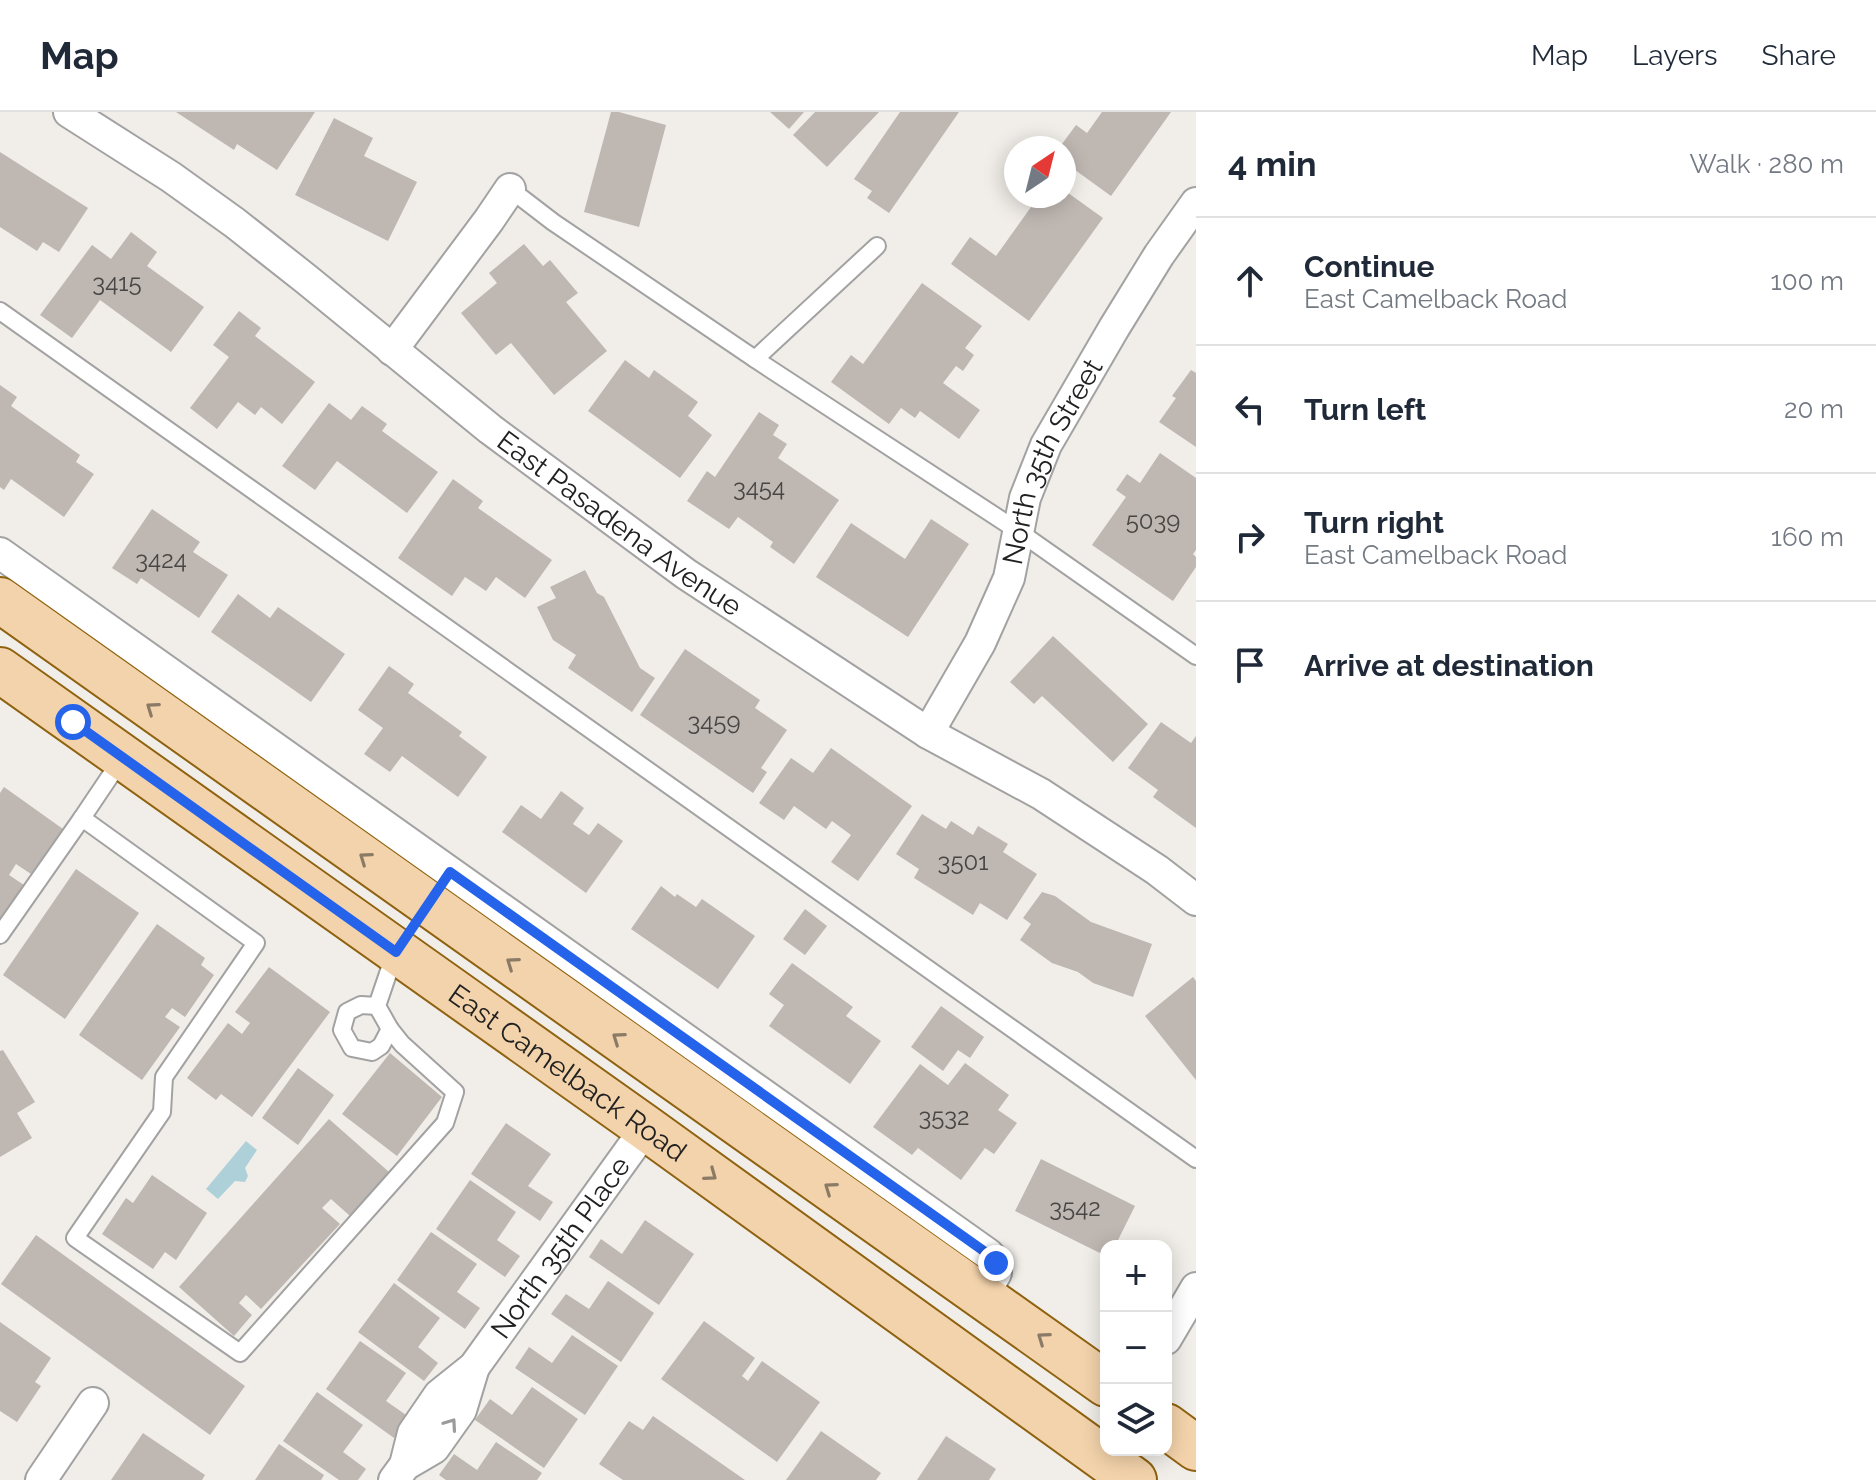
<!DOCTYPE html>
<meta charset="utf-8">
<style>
body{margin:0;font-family:Raleway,sans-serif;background:#f6f6f7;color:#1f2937}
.controls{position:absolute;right:24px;bottom:24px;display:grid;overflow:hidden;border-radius:16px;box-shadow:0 4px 20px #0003}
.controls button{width:72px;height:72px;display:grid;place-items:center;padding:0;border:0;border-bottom:2px solid #e0e1e3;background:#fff;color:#1f2937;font:40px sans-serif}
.compass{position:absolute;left:1004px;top:24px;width:72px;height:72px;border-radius:50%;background:#fff;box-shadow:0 4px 20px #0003;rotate:35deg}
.stop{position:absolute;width:24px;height:24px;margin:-18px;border:6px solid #2563eb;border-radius:50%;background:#fff}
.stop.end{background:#2563eb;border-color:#fff;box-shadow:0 2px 8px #0008}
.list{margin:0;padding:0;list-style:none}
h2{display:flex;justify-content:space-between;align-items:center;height:104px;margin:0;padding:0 32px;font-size:34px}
h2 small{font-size:26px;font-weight:400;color:#747a83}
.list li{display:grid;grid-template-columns:52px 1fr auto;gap:24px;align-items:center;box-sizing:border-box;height:128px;padding:0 32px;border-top:2px solid #e0e1e3}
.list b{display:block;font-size:30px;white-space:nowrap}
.list p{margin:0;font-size:26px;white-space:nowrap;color:#747a83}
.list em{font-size:26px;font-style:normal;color:#747a83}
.icon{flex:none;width:44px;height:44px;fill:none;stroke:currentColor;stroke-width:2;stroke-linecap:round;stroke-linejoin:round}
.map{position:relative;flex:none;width:1196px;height:1368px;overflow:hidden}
header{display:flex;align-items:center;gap:48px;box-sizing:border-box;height:112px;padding:0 40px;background:#fff;border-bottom:2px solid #e0e1e3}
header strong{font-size:38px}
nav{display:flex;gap:44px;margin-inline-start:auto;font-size:28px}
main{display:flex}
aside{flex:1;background:#fff}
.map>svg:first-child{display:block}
.water{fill:#aed1d9}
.building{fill:#beb7b2}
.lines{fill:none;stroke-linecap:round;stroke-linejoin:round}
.lane-casing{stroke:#a2a2a2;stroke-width:20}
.street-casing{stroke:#a2a2a2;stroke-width:34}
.primary-casing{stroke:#8f620f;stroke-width:48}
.lane{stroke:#fff;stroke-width:16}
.street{stroke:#fff;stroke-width:30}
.primary{stroke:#f3d3ab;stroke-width:44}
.oneway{stroke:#8a7a66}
.oneway2{stroke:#9b9b9b}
.route{stroke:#2563eb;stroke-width:10}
.labels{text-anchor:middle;stroke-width:6;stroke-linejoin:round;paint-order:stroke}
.number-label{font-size:24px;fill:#484645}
.street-label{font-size:28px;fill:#212121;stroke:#fff}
</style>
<header>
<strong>Map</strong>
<nav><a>Map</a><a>Layers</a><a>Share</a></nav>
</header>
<main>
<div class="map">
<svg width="1196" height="1368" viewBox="0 0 1196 1368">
<rect width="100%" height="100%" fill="#f1eee9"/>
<path class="water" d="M 246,1029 L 257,1038 L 245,1056 L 248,1064 L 245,1070 L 235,1069 L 218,1087 L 206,1077 Z"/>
<g class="building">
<path d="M 176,0 L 315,0 L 277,58 L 237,32 L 234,38 Z"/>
<path d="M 611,0 L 619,0 L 666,13 L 639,115 L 584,100 Z"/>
<path d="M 770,0 L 804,0 L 789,17 Z"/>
<path d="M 815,0 L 879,0 L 827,55 L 793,23 Z"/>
<path d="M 900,0 L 959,0 L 889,101 L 867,86 L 872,79 L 854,67 Z"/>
<path d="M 1102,0 L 1171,0 L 1111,84 L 1064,50 L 1064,36 L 1059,36 L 1076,13 L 1087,21 Z"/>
<path d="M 334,6 L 373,26 L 364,44 L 417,70 L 388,129 L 295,83 Z"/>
<path d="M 0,40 L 88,96 L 59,140 L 43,130 L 37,139 L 0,115 Z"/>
<path d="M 1064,78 L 1103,106 L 1029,209 L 951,152 L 970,125 L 996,144 L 1036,88 L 1045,95 L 1052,84 L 1064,84 Z"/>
<path d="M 131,120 L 157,140 L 147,154 L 204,195 L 171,240 L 100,188 L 72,226 L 40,203 L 92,133 L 111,147 Z"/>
<path d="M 524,132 L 543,154 L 550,148 L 578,181 L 566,190 L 607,239 L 554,283 L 511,231 L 496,243 L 461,201 L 497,171 L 489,161 Z"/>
<path d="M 922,171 L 982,214 L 965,236 L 974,243 L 963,259 L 956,254 L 943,271 L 980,298 L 959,327 L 920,299 L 915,306 L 901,296 L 889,312 L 831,270 L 851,243 L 863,252 Z"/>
<path d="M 239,199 L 261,216 L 255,224 L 315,270 L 282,312 L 261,295 L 255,303 L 238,290 L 217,317 L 190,296 L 229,245 L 213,233 Z"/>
<path d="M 625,248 L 649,266 L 654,258 L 698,290 L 688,304 L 712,323 L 680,366 L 588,299 Z"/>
<path d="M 1191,258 L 1196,261 L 1196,335 L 1159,310 L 1176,286 L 1172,284 Z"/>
<path d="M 0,273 L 17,285 L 11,294 L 80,343 L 76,350 L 94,362 L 64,405 L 11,367 L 4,378 L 0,375 Z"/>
<path d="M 329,291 L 351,308 L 362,294 L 387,312 L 382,319 L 438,360 L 407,401 L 337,349 L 315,378 L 282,354 Z"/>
<path d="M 759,300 L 779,313 L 773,323 L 787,332 L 778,346 L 839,388 L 794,452 L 770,435 L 773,430 L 738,405 L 729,417 L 687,389 L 707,359 L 715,365 Z"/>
<path d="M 1160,341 L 1196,366 L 1196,438 L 1193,442 L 1196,445 L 1196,455 L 1173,489 L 1092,433 L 1126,385 L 1116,378 L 1127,362 L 1140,371 Z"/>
<path d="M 453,367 L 483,389 L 478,396 L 552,448 L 525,486 L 496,465 L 486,479 L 465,465 L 452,484 L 398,446 Z"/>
<path d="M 152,397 L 200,430 L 193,440 L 228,463 L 199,506 L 141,466 L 137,472 L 112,456 Z"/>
<path d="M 931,407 L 969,432 L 908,525 L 816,465 L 851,411 L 905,447 Z"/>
<path d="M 585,458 L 597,481 L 604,485 L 640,556 L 655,566 L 632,600 L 568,556 L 576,543 L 553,528 L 537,495 L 556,486 L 550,475 Z"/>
<path d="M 238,482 L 270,506 L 278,495 L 345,542 L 311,590 L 211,520 Z"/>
<path d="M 1053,524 L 1148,612 L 1113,650 L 1042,584 L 1034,592 L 1010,570 Z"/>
<path d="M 685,537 L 760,588 L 755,596 L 787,618 L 761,656 L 767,660 L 753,681 L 640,603 Z"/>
<path d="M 389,554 L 414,572 L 408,581 L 462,620 L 459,624 L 487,645 L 458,685 L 402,644 L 390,660 L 364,642 L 383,616 L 358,598 Z"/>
<path d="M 1161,610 L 1191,631 L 1196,624 L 1196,716 L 1153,685 L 1158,678 L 1128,656 Z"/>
<path d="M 831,636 L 912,694 L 858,769 L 831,750 L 851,723 L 832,709 L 826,717 L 794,694 L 784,708 L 759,691 L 791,646 L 813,661 Z"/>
<path d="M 4,675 L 63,717 L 31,762 L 16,752 L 9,763 L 24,773 L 0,807 L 0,681 Z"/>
<path d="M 561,679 L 584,696 L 573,712 L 589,723 L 598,711 L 623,729 L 586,781 L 502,720 L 521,693 L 541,707 Z"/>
<path d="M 922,702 L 946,717 L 951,709 L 973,723 L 978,714 L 1008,732 L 1003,740 L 1037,762 L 1007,808 L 980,791 L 973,803 L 914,766 L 919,757 L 896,742 Z"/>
<path d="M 76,757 L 139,801 L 65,907 L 3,863 Z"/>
<path d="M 661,774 L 675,785 L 677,782 L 696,795 L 702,787 L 755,824 L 718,877 L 631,817 Z"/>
<path d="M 1042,780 L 1055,784 L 1091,810 L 1152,832 L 1133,885 L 1093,871 L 1078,860 L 1052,851 L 1020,828 L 1031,812 L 1023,806 Z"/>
<path d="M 805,797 L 827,814 L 805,843 L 783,827 Z"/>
<path d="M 157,812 L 205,846 L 201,853 L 214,863 L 185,905 L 172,896 L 165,905 L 180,915 L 142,968 L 79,923 Z"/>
<path d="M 792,851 L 853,895 L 846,904 L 881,929 L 850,972 L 769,914 L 784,893 L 769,882 Z"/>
<path d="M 269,855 L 330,900 L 252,1005 L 221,982 L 216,988 L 187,966 L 228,911 L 242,922 L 250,911 L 235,900 Z"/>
<path d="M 1193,865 L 1196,869 L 1196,968 L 1145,904 Z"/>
<path d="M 941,894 L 984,925 L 970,946 L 958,938 L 943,959 L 911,935 Z"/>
<path d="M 3,938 L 35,990 L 17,1001 L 32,1026 L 0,1045 L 0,939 Z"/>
<path d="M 390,941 L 442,985 L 397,1044 L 342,1002 Z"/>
<path d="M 965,951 L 1009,983 L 998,998 L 1017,1011 L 994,1042 L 985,1036 L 961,1068 L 918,1036 L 912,1043 L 873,1015 L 920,952 L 948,973 Z"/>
<path d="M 298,956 L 334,983 L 298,1033 L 262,1006 Z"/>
<path d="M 329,1007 L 389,1060 L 350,1104 L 331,1087 L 322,1096 L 340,1112 L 261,1197 L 246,1183 L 239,1191 L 252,1203 L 234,1224 L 179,1175 Z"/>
<path d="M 506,1011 L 551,1042 L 528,1074 L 553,1090 L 540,1109 L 471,1062 Z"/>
<path d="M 1041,1047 L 1135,1094 L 1115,1134 L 1106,1134 L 1106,1144 L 1015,1099 Z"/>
<path d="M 152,1063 L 207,1101 L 176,1148 L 165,1140 L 153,1157 L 102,1122 L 126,1086 L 133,1091 Z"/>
<path d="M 470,1068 L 516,1100 L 497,1128 L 520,1144 L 505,1165 L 436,1117 Z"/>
<path d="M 645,1108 L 694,1142 L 659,1193 L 589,1145 L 601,1127 L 622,1142 Z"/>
<path d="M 431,1120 L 477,1152 L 457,1180 L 480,1196 L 465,1217 L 397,1168 Z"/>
<path d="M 36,1123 L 245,1274 L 210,1323 L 1,1172 Z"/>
<path d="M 608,1169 L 654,1201 L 621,1250 L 551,1202 L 566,1182 L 589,1197 Z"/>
<path d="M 394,1171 L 440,1206 L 418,1235 L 438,1251 L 424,1269 L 358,1220 Z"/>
<path d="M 704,1209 L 755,1246 L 742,1264 L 748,1269 L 762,1249 L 820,1290 L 777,1350 L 661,1267 Z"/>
<path d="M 0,1210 L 51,1246 L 35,1270 L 41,1274 L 17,1310 L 0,1299 Z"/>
<path d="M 572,1223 L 618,1254 L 585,1303 L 515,1256 L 529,1235 L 552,1251 Z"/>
<path d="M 360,1229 L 406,1261 L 386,1289 L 409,1305 L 394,1326 L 326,1277 Z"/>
<path d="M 532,1275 L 578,1307 L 544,1356 L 475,1308 L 490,1287 L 512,1303 Z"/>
<path d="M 317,1280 L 363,1313 L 343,1340 L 366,1357 L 358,1368 L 339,1368 L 283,1329 Z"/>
<path d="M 653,1304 L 745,1368 L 623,1368 L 599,1352 L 629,1309 L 643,1318 Z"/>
<path d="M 821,1319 L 881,1361 L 876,1368 L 786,1368 Z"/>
<path d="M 143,1321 L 205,1363 L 202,1368 L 111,1368 Z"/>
<path d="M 946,1324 L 996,1357 L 989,1368 L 917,1368 Z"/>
<path d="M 496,1330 L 542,1361 L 537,1368 L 446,1368 L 439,1363 L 454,1342 L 477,1358 Z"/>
<path d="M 279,1332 L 324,1363 L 321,1368 L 255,1368 Z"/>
</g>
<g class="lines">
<defs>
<g id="lane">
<path d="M 510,77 L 553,110 L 755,247 L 1018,419 L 1196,544"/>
<path d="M 0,199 L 1196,1047"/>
<path d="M 755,247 L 877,134"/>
<path d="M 121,648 L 82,706 L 256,831 L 164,965 L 162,1000 L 75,1126 L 240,1241 L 445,1011 L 455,980 L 402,932 L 390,917 L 377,894 L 395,841"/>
<path d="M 0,823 L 82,706"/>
<path d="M 377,894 L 361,893 L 347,900 L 342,918 L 352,936 L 372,940 L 381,934 L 390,917"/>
</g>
<g id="street">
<path id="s1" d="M 69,0 L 171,65 L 235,111 L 306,167 L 490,317 L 686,462 L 928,621 L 1041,682 L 1157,758 L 1196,788"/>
<path d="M 392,238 L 489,108 L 510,77"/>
<path d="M 0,441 L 988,1142 L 996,1151 L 996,1161 L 983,1184"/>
<path id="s2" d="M 928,621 L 980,531 L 1009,466 L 1025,386 L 1046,333 L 1114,216 L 1159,143 L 1196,91"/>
<path d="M 1166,1227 L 1196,1176"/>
<path d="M 405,1353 L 434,1336 L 461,1298 L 474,1255"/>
<path d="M 41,1368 L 93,1291"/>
<path id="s3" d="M 394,1368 L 405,1353 L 413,1321 L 439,1283 L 474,1255 L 646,1016"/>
</g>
<g id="primary">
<path d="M 0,488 L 1106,1272"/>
<path id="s4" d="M 0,558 L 646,1016 L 1134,1368"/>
<path d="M 1166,1314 L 1196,1336"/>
</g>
</defs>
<use href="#lane" class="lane-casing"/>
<use href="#street" class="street-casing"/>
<use href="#primary" class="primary-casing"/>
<use href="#lane" class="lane"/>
<use href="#street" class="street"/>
<use href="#primary" class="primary"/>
</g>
<defs><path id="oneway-chevron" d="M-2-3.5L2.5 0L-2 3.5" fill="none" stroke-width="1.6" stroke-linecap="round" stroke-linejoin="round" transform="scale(2)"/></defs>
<g class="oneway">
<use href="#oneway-chevron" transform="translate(152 596) rotate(-145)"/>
<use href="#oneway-chevron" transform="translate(365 746) rotate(-145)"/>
<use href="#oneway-chevron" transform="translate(512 851) rotate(-145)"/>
<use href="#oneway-chevron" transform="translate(618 926) rotate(-145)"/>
<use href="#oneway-chevron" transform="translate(711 1063) rotate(36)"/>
<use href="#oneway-chevron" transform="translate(830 1076) rotate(-145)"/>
<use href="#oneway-chevron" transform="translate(1043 1226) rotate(-145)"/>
</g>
<use class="oneway2" href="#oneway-chevron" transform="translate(451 1312) rotate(-55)"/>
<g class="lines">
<path class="route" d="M 73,610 L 396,840 L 450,760 L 988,1142 L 996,1151"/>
</g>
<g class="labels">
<g class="number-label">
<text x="117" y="179">3415</text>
<text x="759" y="384">3454</text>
<text x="1153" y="417">5039</text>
<text x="161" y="456">3424</text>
<text x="714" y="618">3459</text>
<text x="963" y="758">3501</text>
<text x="944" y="1013">3532</text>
<text x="1075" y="1104">3542</text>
</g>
<g class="street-label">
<text dy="10" stroke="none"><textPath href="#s2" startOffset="300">North 35th Street</textPath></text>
<text dy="10" stroke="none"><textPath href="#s1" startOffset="688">East Pasadena Avenue</textPath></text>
<text dy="10" stroke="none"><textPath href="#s4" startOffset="696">East Camelback Road</textPath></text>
<text dy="10" stroke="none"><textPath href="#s3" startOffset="290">North 35th Place</textPath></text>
</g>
</g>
</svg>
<div class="controls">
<button>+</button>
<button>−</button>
<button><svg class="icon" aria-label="layers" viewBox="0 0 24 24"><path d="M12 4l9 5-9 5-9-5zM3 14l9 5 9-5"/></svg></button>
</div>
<svg class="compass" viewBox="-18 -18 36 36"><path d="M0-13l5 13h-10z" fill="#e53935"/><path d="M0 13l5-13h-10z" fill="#747a83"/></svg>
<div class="stop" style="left:73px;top:610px"></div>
<div class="stop end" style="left:996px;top:1151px"></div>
</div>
<aside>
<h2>4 min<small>Walk · 280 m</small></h2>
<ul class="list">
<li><svg class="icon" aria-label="ahead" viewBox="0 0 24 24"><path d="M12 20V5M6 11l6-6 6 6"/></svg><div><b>Continue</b><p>East Camelback Road</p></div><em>100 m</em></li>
<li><svg class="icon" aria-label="left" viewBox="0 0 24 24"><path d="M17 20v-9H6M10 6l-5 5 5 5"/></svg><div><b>Turn left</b></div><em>20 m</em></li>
<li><svg class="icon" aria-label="right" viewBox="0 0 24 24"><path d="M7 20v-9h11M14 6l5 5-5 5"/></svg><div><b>Turn right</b><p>East Camelback Road</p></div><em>160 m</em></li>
<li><svg class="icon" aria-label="arrive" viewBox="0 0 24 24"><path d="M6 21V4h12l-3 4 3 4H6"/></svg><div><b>Arrive at destination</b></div></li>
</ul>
</aside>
</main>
